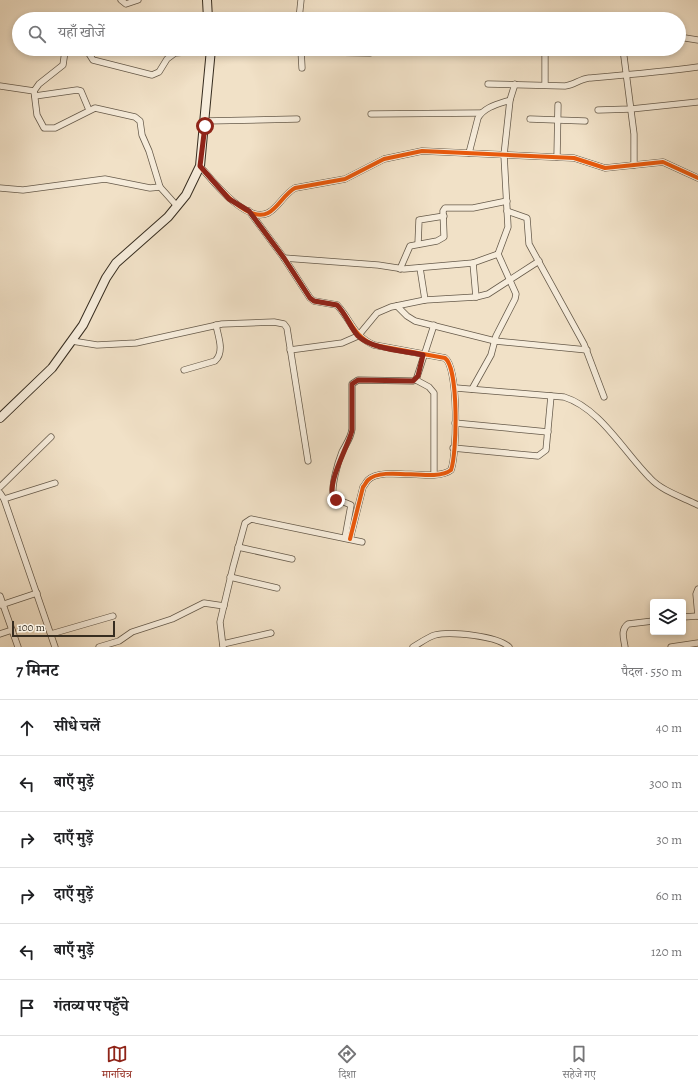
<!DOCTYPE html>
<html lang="hi">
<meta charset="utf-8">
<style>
body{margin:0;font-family:Alegreya,"Noto Serif Devanagari",serif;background:#f2f2f2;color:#202124}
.controls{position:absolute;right:12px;bottom:12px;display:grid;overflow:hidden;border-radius:4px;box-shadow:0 2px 6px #0003}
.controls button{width:36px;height:36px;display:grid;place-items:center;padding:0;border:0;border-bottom:1px solid #e0e0e0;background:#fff;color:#202124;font:20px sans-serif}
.scale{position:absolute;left:12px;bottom:10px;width:103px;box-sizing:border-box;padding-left:4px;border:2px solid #372d20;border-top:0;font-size:11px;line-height:14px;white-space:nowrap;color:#372d20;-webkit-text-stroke:3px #f6ecdb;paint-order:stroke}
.stop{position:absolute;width:12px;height:12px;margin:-9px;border:3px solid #8f2418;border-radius:50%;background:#fff}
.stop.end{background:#8f2418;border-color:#fff;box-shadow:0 1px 4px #0008}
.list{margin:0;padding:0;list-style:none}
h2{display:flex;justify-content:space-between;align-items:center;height:52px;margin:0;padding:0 16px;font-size:17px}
h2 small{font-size:13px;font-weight:400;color:#757577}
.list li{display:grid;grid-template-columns:26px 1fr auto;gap:12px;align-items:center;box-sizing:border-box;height:56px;padding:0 16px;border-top:1px solid #e0e0e0}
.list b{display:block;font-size:15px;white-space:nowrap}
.list em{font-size:13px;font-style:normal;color:#757577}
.icon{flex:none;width:22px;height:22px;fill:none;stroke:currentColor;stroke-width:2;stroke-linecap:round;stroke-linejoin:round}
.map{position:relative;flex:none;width:698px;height:647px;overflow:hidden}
.search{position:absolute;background:#fff;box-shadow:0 2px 6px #0003;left:12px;right:12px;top:12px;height:44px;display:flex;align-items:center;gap:10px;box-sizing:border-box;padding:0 14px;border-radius:22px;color:#757577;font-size:15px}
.sheet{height:388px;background:#fff}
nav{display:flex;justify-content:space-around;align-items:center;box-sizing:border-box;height:56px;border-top:1px solid #e0e0e0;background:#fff;font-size:11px;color:#757577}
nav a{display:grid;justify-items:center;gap:2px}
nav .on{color:#8f2418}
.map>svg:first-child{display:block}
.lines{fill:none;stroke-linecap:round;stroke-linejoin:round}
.street-casing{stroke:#665a4a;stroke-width:7}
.secondary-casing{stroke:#372d20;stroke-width:10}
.street{stroke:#f6ecdb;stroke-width:5.5}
.secondary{stroke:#f6ecdb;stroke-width:8}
.cycleway-casing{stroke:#f6ecdb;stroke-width:6}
.cycleway{stroke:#e8590c;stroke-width:4}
.route{stroke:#8f2418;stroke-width:5}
</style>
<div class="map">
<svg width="698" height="647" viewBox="0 0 698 647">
<rect width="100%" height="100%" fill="#f1e1c7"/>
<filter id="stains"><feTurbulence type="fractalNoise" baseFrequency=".005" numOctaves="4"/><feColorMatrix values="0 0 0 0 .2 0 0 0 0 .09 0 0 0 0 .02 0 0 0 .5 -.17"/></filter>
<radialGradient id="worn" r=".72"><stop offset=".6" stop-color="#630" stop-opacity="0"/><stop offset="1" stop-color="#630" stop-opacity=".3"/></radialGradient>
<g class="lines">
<defs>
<g id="street">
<path d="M 121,0 L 126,4 L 138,0"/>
<path d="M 299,19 L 301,0"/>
<path d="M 679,37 L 698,40"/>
<path d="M 86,49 L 93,60 L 152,75 L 159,72 L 167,59 L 175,53 L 211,50 L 370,53"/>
<path d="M 511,49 L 521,49"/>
<path d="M 545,49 L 545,85"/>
<path d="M 623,49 L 634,134 L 634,165"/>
<path d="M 301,50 L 302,68"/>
<path d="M 488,84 L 565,86 C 574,85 580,79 589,78 C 625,75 662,72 698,67"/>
<path d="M 0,86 L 34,91 L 37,115 L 44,128 L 55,128 L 95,108 L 135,117 L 140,121 L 142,135 L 149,151 L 160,187 L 177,206"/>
<path d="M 34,91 L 39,84 L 63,65 L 65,51 L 68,49"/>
<path d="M 35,96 L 77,90 L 81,91 L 89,110"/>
<path d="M 598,110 L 631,109 L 698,102"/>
<path d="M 371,114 L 481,113"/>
<path d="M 530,119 L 585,121"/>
<path d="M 205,121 L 297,119"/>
<path d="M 469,153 L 478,118 C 484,107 498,104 510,100 L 515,84"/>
<path d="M 557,157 L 558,105"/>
<path d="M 200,166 C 212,180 246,224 268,213 C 278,208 284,194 295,188 L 345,179 L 384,159 L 422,151 L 574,158 L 605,168 L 663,162 L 698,178"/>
<path d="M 0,188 L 23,190 L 105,179 L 150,188 L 160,187"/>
<path d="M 249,211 L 284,258 L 310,298 L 314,301 L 337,305 C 352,321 353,336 374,345 L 445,358 C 459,368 457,454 451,470 C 435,483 383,465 368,480 C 366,482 365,485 363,487 L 350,539"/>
<path d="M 507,211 L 527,218 L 529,244 L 584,344 L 604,397"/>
<path d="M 418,244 L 419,220 L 444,216"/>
<path d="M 284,258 L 378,265 L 404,269 L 473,263 L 498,254"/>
<path d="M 473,263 L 476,297"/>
<path d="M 420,268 L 425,300"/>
<path d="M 400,269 L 410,246 L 437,241 L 444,237 L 443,211 L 445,208 L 473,208 L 507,201"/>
<path d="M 397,306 L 407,316 L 415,321 L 495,341 L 587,350"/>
<path d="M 72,341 L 97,345 L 136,343 L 222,324 L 274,322 L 284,324 L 287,328 L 308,461"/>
<path d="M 290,350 L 342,343 L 358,336 L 377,313 L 391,307 L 425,300 L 476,297 L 488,294 L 539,261"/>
<path d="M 184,370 L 215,361 C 225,352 218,336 216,325"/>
<path d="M 416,380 L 429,387 L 434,393 L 434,474"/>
<path d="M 456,388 L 564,397 C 600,408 624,452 650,478 C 662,491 682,497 698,505"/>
<path d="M 472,389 L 491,355 L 496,336 L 515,299 L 516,294 L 498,254 L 508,227 L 504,155 L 510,100"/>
<path d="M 455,423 L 548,432"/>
<path d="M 453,448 L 538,456 L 546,450 L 551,396"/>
<path d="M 0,487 L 51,437"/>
<path d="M 0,493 L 4,499 L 55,647"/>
<path d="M 4,499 L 55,483"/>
<path d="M 345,538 L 351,505 L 334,498 C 330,489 338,462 342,452 C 346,444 351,438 352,429 L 352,384 L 358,380 L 413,381 L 416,380 L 434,325"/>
<path d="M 238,547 L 292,559"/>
<path d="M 230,577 L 277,588"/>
<path d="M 0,596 L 18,647"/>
<path d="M 1,605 L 37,593"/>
<path d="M 698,616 L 696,594 L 698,589"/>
<path d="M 683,617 L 698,616"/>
<path d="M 0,634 L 12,630"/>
<path d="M 51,634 L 113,616"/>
<path d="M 223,644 L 271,633"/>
<path d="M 99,647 L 119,641 L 132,632 L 172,619 L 204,603 L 224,606"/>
<path d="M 223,647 L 220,622 L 233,567 L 245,523 L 251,519 L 362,542"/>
<path d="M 413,647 C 420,643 428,637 435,635 C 450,631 498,636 509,647"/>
<path d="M 625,647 C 624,639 620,630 628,624 L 653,621"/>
<path d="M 671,647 L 698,643"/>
</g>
<g id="secondary">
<path d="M 207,0 L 208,19"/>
<path d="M 0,418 L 52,368 L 83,325 L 106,278 L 116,263 L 168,217 L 186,195 L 200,166 L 211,49"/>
</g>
</defs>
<use href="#street" class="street-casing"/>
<use href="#secondary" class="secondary-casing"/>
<use href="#street" class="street"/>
<use href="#secondary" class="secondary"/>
<defs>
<g id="cycleway">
<path d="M 200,166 C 212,180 246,224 268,213 C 278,208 284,194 295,188 L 345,179 L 384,159 L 422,151 L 574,158 L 605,168 L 663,162 L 698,178"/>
<path d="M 249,211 L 284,258 L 310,298 L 314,301 L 337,305 C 352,321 353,336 374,345 L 445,358 C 459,368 457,454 451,470 C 435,483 383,465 368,480 C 366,482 365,485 363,487 L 350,539"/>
</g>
</defs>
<use href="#cycleway" class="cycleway-casing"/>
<use href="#cycleway" class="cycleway"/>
</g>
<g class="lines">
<path class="route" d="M 205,126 L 200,166 L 229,199 L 249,211 L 284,258 L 310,298 L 314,301 L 337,305 C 346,314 350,327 358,336 C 371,349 405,351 423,355 L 418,376 L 413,381 L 358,380 L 352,384 L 352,430 C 350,444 322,489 336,500"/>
</g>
<rect width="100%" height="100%" filter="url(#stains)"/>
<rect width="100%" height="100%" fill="url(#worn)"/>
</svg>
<div class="controls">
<button><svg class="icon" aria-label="layers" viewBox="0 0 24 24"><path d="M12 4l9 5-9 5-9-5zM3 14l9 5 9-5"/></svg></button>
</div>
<div class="scale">100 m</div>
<div class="stop" style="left:205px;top:126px"></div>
<div class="stop end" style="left:336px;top:500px"></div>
<div class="search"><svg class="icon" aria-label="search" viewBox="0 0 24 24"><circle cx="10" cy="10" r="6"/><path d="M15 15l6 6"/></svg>यहाँ खोजें</div>
</div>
<section class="sheet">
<h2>7 मिनट<small>पैदल · 550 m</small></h2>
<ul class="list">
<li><svg class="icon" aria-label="ahead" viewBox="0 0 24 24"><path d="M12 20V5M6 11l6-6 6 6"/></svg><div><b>सीधे चलें</b></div><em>40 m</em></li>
<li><svg class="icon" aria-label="left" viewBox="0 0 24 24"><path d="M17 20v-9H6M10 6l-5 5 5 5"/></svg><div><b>बाएँ मुड़ें</b></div><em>300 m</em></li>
<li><svg class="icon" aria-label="right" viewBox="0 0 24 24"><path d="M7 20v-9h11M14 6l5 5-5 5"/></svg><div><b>दाएँ मुड़ें</b></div><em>30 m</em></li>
<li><svg class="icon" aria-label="right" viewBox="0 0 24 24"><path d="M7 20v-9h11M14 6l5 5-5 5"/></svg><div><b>दाएँ मुड़ें</b></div><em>60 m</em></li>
<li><svg class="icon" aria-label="left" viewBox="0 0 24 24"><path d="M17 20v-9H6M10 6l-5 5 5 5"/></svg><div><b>बाएँ मुड़ें</b></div><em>120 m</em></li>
<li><svg class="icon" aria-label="arrive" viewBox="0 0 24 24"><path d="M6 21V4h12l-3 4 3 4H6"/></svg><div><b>गंतव्य पर पहुँचे</b></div></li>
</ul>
</section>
<nav>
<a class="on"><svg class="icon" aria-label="map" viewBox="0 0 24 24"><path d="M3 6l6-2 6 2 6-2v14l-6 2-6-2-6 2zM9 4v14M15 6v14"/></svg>मानचित्र</a>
<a><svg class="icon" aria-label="directions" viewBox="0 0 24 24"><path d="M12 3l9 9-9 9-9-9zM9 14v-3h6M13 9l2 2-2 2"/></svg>दिशा</a>
<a><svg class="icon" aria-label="saved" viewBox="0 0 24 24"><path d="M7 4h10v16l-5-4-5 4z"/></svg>सहेजे गए</a>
</nav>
